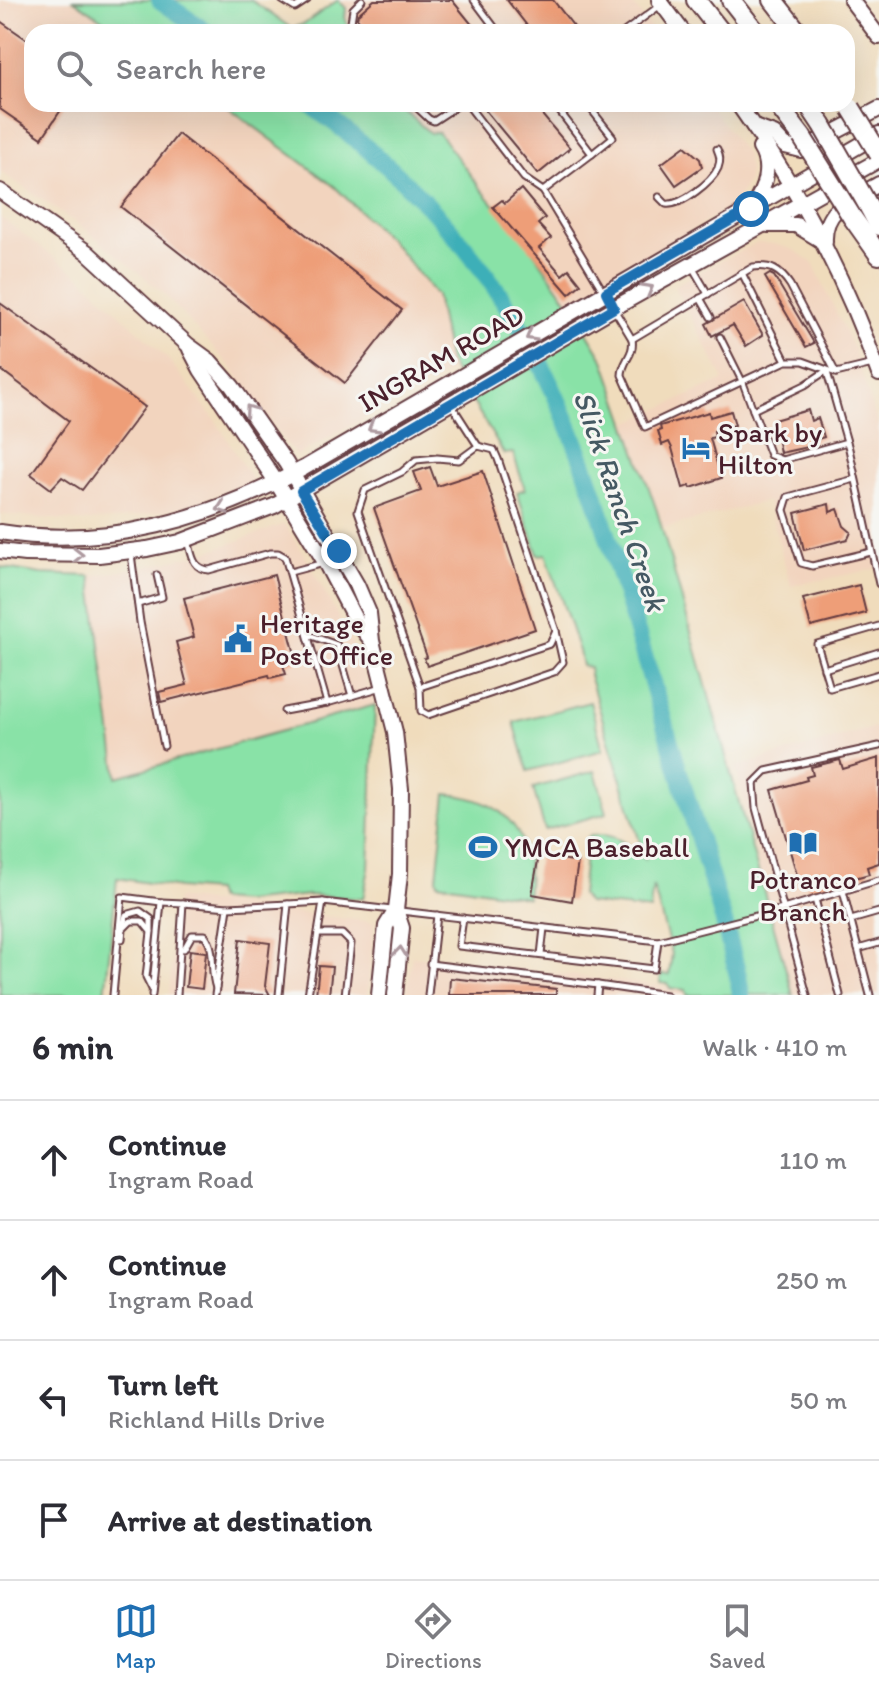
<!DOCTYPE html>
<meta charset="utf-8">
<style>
body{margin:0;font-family:Itim,sans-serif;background:#f2f2f3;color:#2b2b33}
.stop{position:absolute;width:24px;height:24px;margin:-18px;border:6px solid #1f6fb2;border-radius:50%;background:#fff}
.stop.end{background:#1f6fb2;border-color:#fff;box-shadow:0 2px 8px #0008}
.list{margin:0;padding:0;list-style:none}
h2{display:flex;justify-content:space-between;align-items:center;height:104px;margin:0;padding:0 32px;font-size:34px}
h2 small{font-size:26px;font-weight:400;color:#7c7c81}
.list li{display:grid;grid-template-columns:52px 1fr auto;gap:24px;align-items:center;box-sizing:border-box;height:120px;padding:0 32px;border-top:2px solid #e1e1e2}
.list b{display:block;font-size:30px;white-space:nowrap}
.list p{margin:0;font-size:26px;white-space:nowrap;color:#7c7c81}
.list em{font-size:26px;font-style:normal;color:#7c7c81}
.icon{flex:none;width:44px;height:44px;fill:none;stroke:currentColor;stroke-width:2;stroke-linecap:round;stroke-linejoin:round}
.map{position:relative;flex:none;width:879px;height:995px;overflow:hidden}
.search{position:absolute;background:#fff;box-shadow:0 8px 32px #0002;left:24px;right:24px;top:24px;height:88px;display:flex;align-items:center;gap:20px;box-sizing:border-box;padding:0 28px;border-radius:24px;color:#7c7c81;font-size:30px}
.sheet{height:584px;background:#fff}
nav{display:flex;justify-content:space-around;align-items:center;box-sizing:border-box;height:112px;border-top:2px solid #e1e1e2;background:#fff;font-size:22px;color:#7c7c81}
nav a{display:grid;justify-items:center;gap:4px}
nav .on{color:#1f6fb2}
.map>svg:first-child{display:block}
.built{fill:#f2d4be}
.green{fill:#89e2a7;stroke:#6a8069;stroke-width:2}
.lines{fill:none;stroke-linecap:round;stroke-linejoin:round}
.river{stroke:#3eafb8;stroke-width:18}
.building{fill:#ee9e78}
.lane-casing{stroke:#633b41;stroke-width:9}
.secondary-casing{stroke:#633b41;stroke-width:18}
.highway-casing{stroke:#633b41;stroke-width:22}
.lane{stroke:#fff;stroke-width:5}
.secondary{stroke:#fff;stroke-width:14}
.highway{stroke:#fff;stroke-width:18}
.highway-bridge-casing{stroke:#633b41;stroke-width:22;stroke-linecap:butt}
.highway-bridge{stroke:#fff;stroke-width:18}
.oneway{stroke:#ae9aa0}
.route{stroke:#1f6fb2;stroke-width:10}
.labels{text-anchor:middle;stroke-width:6;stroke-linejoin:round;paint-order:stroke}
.street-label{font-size:28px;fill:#4a1f2b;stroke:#f6f6f2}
.poi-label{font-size:28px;fill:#4a1f2b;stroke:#f6f6f2;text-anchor:start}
.water-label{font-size:30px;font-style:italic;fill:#455963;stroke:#f6f6f2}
</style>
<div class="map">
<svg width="879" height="995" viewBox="0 0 879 995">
<rect width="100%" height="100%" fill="#f6f6f2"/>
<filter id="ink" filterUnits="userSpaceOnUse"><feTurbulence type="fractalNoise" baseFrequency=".0125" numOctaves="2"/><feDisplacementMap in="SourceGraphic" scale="16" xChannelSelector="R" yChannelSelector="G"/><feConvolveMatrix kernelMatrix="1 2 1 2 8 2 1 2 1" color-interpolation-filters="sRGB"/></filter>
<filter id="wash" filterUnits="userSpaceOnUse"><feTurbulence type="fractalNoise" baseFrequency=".006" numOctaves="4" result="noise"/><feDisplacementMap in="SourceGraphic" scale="32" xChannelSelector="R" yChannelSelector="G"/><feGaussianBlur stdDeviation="1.8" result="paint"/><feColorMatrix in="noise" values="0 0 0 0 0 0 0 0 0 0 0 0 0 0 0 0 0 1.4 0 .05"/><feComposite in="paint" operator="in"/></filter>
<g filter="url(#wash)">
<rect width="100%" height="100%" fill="#f0dcbc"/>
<g class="built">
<path d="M 0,0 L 80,0 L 127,32 L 32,32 L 32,104 L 232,104 L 313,163 L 404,246 L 477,356 L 296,456 L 231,367 L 161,291 L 85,229 L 0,171 Z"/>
<path d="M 340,0 L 630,0 L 654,32 L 297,32 Z"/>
<path d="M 392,104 L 709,104 L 745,153 L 749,168 L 748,180 L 735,204 L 570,304 L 529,246 Z"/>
<path d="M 0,217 L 80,276 L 169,360 L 216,421 L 253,481 L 182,508 L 114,520 L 77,521 L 0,514 Z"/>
<path d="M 756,243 L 776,244 L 794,250 L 813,263 L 854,350 L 879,428 L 879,568 L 791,586 L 767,501 L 664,528 L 627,423 L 724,380 L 674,285 Z"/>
<path d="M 284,524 L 304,554 L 350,638 L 375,705 L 117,777 L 91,576 L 144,567 L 210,551 Z"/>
<path d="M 879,726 L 879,995 L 788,995 L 736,767 Z"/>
<path d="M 177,898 L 374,922 L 367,995 L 169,995 Z"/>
<path d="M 412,956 L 684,989 L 685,995 L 407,995 Z"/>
</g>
<g class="green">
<path d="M 74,0 L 251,0 L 291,28 L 304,24 L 338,0 L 346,8 L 345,18 L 350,32 L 120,32 Z"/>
<path d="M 224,104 L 397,104 L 430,133 L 438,132 L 481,189 L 529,246 L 570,304 L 604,360 L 657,511 L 793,995 L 687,995 L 686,990 L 670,988 L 668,984 L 660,983 L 661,974 L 669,975 L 672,954 L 653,886 L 650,910 L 588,903 L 581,895 L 587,837 C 611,829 629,845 645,859 L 589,675 L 590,667 L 582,666 L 579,651 L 546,554 L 538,555 L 517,492 L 525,489 L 513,453 L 504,454 L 449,362 L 436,295 L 398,249 L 335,187 Z"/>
<path d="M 0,567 L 41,574 L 91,576 L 117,777 L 375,705 L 369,868 L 363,899 L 309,895 L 244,902 L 218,900 L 215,891 L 179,888 L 117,878 L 105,995 L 0,995 Z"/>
<path d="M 590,702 L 603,750 L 528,771 L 514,722 Z"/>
<path d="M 595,771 L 607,813 L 545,830 L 533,788 Z"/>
<path d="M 446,794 C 508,799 535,836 527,897 L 438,883 L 437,878 Z"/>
</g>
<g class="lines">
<g class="river">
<path d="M 160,0 L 206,32"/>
<path d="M 309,104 C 384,156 454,224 504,301 C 570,401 603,518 637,632 C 666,728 695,825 724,922 L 738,976 L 741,995"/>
</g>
</g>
<g id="blocks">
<g class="building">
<path d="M 374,0 L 452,0 L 478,32 L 369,32 L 357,18 L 358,14 Z"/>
<path d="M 507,0 L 553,0 L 578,32 L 532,32 Z"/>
<path d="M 0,21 L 32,43 L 32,104 L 65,104 L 42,138 L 0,109 Z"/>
<path d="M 480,104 L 533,104 L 570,148 L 538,174 Z"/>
<path d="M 178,134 L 402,310 L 345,383 L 121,207 Z"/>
<path d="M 685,146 L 700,159 L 702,167 L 676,185 L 661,164 Z"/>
<path d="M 521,189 L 545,218 L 538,224 L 551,238 L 539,248 L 562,275 L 569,269 L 581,284 L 569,294 L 493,207 L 502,200 L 505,203 Z"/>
<path d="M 770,274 L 774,276 L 814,343 L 806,347 L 765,277 Z"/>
<path d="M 744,302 L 763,335 L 746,346 L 733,325 L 712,336 L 706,324 Z"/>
<path d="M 0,303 L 145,407 L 82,490 L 62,477 L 51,489 L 31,474 L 69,421 L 0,369 Z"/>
<path d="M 808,410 L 811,421 L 818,418 L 824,437 L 811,441 L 812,446 L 780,453 L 774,420 Z"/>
<path d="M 731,411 L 735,425 L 714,431 L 715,437 L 710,438 L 721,478 L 691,488 L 690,486 L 683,488 L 672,448 L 669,442 L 662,445 L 658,431 L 661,430 L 660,426 L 709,412 L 710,417 Z"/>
<path d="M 430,467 L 437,486 L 483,471 L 535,629 L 427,666 L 424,658 L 427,657 L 374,508 L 421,491 L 414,472 Z"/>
<path d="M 829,504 L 830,512 L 838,509 L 844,526 L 851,532 L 848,539 L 804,550 L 795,513 Z"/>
<path d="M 274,575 L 297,662 L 283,665 L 286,674 L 270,678 L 269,675 L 161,702 L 159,692 L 187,685 L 176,642 L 194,637 L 184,598 Z"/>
<path d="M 859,585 L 866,613 L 811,627 L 803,599 Z"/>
<path d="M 879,758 L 879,863 L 867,867 L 869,874 L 809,891 L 807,883 L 800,885 L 772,790 L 807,780 L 806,777 L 813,775 L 811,767 L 840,760 L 843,769 Z"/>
<path d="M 539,855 L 578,862 L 572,901 L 532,894 Z"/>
<path d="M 240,939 L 270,943 L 265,986 L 270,995 L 234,994 Z"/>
<path d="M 190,950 L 206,952 L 202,989 L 186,987 Z"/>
<path d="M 319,966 L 332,967 L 329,995 L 316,995 Z"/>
<path d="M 450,978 L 556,989 L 556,995 L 449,995 Z"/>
</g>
</g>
</g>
<g filter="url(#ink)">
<use href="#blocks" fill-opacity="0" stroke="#633b41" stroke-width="2"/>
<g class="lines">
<defs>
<g id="lane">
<path d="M 282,0 L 295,8 L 307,0"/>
<path d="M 474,0 L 498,32"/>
<path d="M 359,32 L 351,22 L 353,9 L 362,0"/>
<path d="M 624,32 L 662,4"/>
<path d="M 413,104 L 429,119 L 434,121 L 460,104"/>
<path d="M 467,104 L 524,178 L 543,191"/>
<path d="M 554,104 L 592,154 L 543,191 L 632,339 C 635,355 622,361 622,375 L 645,427 L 786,361 L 803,361 L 836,373 L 873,364"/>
<path d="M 587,104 L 613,137 L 592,154"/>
<path d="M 659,197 L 666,204 C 681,206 712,182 718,168 C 721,160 720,156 717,149"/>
<path d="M 691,265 L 708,294"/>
<path d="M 742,273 L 786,361"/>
<path d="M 700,298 L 711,317"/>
<path d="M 720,337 L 743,383 L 770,455 L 782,460 L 847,442"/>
<path d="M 632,339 L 753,267 C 771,265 780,270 790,285 L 836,373"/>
<path d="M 827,372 L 849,449 L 879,584"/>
<path d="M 753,410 L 805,385 L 826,371"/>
<path d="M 478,446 L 459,460 L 437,458 L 416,460 L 402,472 L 365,490 L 358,511 L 420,687 L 550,644 L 556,631"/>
<path d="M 855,479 L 788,497 L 784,510 L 801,563 L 812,566 L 871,552"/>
<path d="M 188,540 C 192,554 192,569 209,570 L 270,553 L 278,553 L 285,557 L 327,703 L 382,687"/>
<path d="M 131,554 L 140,622 L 164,746"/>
<path d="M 290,572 L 324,563"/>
<path d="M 138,604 L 162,597 L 157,575"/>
<path d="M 879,626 L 817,644 L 830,688 L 879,674"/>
<path d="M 309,635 L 337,645 L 352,696"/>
<path d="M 824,669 L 879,652"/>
<path d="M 420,687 L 421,711 L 428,715 L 554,672 L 563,662 L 556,631 L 498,459 L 494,450 L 478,446 L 451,404"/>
<path d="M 284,711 L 327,703"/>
<path d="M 843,891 L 870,995"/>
<path d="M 815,899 L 840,995"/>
<path d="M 161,902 L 183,903"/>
<path d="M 228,907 L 288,904"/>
<path d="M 463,918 L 459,946 L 654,969 L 658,941"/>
<path d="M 851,920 L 879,912"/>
<path d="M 123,927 L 126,915 L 140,911 L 151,919 L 151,931"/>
<path d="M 318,934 L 342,934 L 351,943 L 345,995"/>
<path d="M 122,939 L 123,929 L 131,921 L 142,921 L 151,932 L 146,977 L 152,989"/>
<path d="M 184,949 L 192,935 L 205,935 C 217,951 209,970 216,988"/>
<path d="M 858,949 L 879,943"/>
<path d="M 541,955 L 544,928"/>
<path d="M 430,964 L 598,985 L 597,995"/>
<path d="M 598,985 L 666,995"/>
<path d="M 113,995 L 122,897 L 161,902 L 152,995"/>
<path d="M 177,995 L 183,903 L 228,907 L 215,995"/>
<path d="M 279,995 L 288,904 L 323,902"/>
<path d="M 308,995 L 323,902 L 658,941 L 783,909 L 879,880"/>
<path d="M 428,995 L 437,915"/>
<path d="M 807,995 L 756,808 L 754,783 L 766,771 L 879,746"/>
</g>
<g id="secondary">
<path d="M 659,0 L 683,32"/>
<path d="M 851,0 L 879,37"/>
<path d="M 738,104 C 798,188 845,277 879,374"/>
<path d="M 754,127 L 774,134 L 785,146 L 801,150 L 879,109"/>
<path d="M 0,191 L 87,252 L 188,345 L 210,361 L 232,386 L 286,463 L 357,585 L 369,613 L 372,641 L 395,732 L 401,789 L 400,874 L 396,910 L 386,926 L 379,995"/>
<path d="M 753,206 C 765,189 772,166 760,148"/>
<path d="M 768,225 L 796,225 L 819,239"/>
<path d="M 825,242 C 823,207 853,199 879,184"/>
<path d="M 190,349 L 201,370 L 277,483 L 325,562 L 355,619 L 371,640"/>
<path d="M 0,532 C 109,549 209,519 304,468 L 879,134"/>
<path d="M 0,551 L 25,554 L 99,555 L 147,549 L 180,542 L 274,506 L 614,308 L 879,160"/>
<path d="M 395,995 L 402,928 L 396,910"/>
</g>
<g id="highway">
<path d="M 696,0 L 721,32"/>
<path d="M 731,0 L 756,32"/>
<path d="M 773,0 L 798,32"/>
<path d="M 777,104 L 802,137"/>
<path d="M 808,104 L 822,125"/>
<path d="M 869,207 L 879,226"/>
<path d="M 852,217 L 879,255"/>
</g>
</defs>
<use href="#lane" class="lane-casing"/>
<use href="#secondary" class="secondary-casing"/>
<use href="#highway" class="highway-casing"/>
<use href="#lane" class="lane"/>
<use href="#secondary" class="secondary"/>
<use href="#highway" class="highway"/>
<defs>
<g id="highway-bridge">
<path d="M 851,108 L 879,154"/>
<path d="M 822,125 L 869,207"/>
<path d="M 802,137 L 852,217"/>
</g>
</defs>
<use href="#highway-bridge" class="highway-bridge-casing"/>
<use href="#highway-bridge" class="highway-bridge"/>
</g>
<defs><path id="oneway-chevron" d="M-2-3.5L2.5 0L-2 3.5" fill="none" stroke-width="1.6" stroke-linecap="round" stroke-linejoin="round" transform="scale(2)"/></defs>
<g class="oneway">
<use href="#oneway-chevron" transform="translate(648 289) rotate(-29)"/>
<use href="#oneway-chevron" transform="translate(531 336) rotate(151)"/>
<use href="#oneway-chevron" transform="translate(250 410) rotate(-125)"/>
<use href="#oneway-chevron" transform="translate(373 427) rotate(149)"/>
<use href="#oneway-chevron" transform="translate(222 508) rotate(160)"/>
<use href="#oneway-chevron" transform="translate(78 555)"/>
<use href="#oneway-chevron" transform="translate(400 952) rotate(-84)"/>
</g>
</g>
<g class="lines" filter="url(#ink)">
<path class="route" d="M 339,551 L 301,491 L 614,308 L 606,292 L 751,209"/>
</g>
<defs>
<symbol id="hotel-bare" viewBox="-9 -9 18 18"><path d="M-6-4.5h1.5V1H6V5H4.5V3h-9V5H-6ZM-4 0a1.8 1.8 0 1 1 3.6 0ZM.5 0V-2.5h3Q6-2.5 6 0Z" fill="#1f6fb2" stroke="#f6f6f2" stroke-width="2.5" paint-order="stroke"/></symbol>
<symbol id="civic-bare" viewBox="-9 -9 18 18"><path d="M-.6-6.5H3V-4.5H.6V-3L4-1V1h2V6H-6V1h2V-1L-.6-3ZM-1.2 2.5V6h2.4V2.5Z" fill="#1f6fb2" stroke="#f6f6f2" stroke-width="2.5" paint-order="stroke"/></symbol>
<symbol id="library-bare" viewBox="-9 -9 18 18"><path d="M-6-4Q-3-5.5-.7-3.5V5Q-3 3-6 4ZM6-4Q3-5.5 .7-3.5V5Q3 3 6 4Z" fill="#1f6fb2" stroke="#f6f6f2" stroke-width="2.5" paint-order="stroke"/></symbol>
<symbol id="stadium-bare" viewBox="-9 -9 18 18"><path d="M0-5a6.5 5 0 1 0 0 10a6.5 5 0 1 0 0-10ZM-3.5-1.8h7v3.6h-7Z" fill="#1f6fb2" stroke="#f6f6f2" stroke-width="2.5" paint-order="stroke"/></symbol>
</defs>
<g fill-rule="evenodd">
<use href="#hotel-bare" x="676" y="428" width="40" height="40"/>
<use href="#civic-bare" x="218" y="619" width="40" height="40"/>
<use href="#library-bare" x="783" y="823" width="40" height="40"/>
<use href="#stadium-bare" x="463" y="827" width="40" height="40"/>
</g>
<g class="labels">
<g class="street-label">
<text transform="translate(441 358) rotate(-30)" y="10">INGRAM ROAD</text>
</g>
<g class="poi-label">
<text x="718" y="442">Spark by<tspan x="718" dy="32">Hilton</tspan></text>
<text x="260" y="633">Heritage<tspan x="260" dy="32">Post Office</tspan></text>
<text x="505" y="857">YMCA Baseball</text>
<text x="803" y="889" text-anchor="middle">Potranco<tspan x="803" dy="32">Branch</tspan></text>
</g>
<g class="water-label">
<text transform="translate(620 501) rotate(71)" y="10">Slick Ranch Creek</text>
</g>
</g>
</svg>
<div class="stop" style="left:751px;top:209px"></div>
<div class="stop end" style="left:339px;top:551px"></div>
<div class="search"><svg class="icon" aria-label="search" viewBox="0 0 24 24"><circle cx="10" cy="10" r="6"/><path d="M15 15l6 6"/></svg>Search here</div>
</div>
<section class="sheet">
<h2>6 min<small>Walk · 410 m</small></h2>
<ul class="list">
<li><svg class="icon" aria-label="ahead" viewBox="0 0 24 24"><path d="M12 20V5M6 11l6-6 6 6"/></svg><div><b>Continue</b><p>Ingram Road</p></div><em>110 m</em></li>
<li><svg class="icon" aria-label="ahead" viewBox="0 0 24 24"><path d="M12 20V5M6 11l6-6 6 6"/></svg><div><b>Continue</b><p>Ingram Road</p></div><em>250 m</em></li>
<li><svg class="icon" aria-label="left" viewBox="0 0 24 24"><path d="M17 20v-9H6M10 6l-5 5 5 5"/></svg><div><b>Turn left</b><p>Richland Hills Drive</p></div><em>50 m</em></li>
<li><svg class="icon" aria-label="arrive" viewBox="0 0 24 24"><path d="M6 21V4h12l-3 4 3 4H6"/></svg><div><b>Arrive at destination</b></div></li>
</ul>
</section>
<nav>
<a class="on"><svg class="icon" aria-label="map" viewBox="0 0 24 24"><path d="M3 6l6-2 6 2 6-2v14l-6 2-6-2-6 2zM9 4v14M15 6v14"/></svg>Map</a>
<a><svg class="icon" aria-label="directions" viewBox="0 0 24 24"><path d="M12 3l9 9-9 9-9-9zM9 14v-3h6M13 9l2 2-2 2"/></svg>Directions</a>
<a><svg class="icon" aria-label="saved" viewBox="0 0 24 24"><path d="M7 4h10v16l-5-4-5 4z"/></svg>Saved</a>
</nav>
